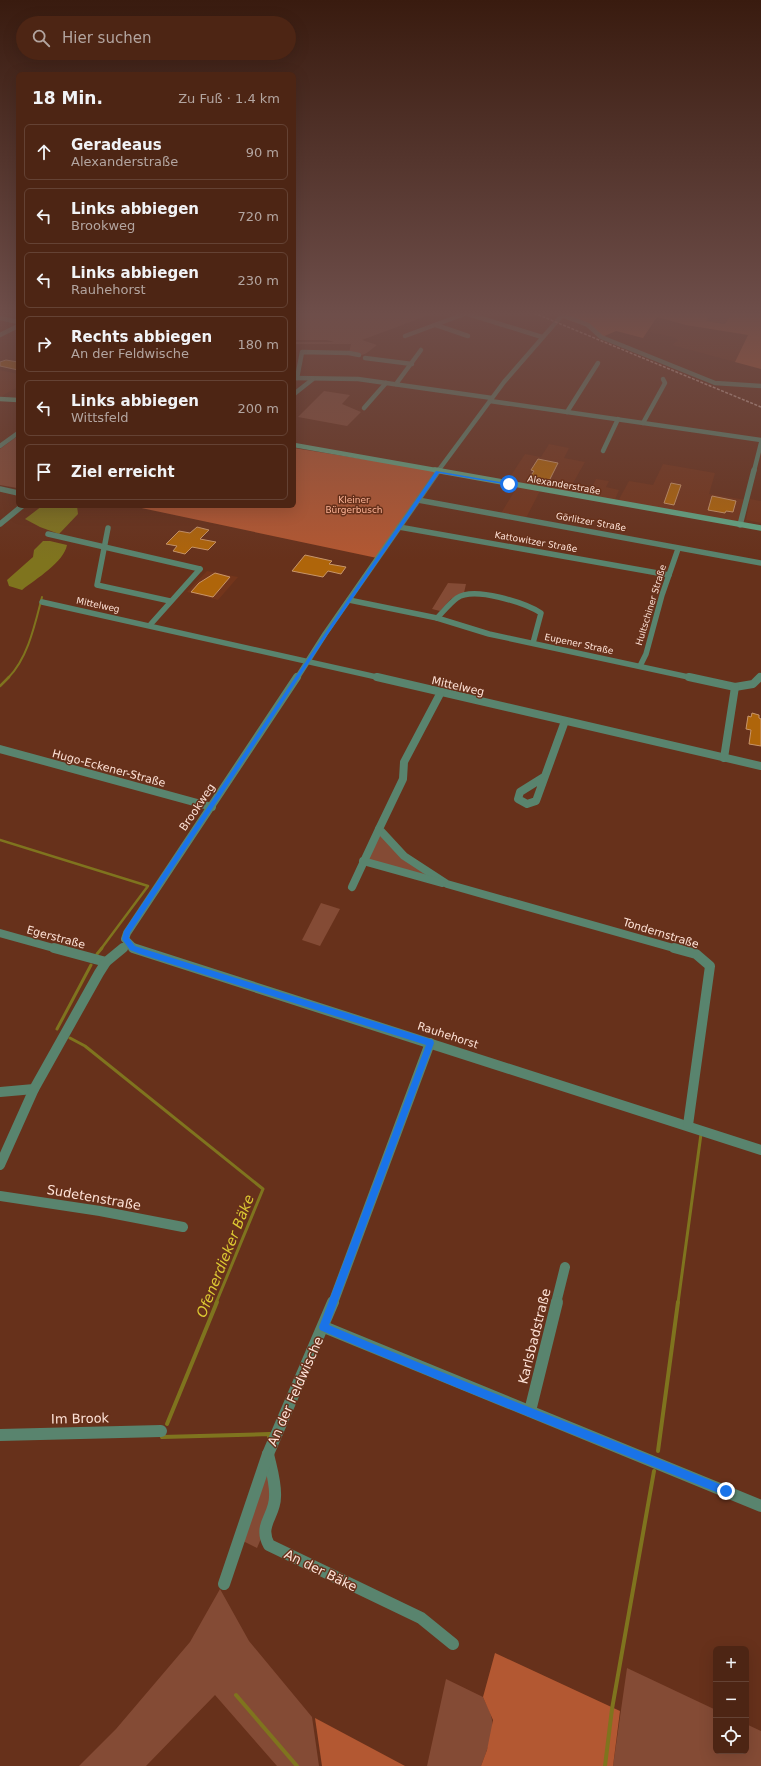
<!DOCTYPE html>
<html lang="de">
<meta charset="utf-8">
<style>
body{margin:0;font-family:"DejaVu Sans",sans-serif;background:#573122;color:#f1f3f6}
.controls{position:absolute;right:12px;bottom:12px;display:grid;overflow:hidden;border-radius:6px;box-shadow:0 4px 16px #0002}
.controls button{width:36px;height:36px;display:grid;place-items:center;padding:0;border:0;border-bottom:1px solid #644234;background:#4d2514;color:#f1f3f6;font:20px sans-serif}
.stop{position:absolute;width:12px;height:12px;margin:-9px;border:3px solid #1a73e8;border-radius:50%;background:#fff}
.stop.end{background:#1a73e8;border-color:#fff;box-shadow:0 1px 4px #0008}
.list{margin:0;padding:0;list-style:none}
h2{display:flex;justify-content:space-between;align-items:center;height:52px;margin:0;padding:0 16px;font-size:17px}
h2 small{font-size:13px;font-weight:400;color:#b3a5a0}
.list li{display:grid;grid-template-columns:26px 1fr auto;gap:12px;align-items:center;box-sizing:border-box;height:56px;margin:0 8px 8px;padding:0 8px;border:1px solid #644234;border-radius:6px}
.list b{display:block;font-size:15px;white-space:nowrap}
.list p{margin:0;font-size:13px;white-space:nowrap;color:#b3a5a0}
.list em{font-size:13px;font-style:normal;color:#b3a5a0}
.icon{flex:none;width:22px;height:22px;fill:none;stroke:currentColor;stroke-width:2;stroke-linecap:round;stroke-linejoin:round}
.map{position:relative;flex:none;width:761px;height:1766px;overflow:hidden}
.search{position:absolute;background:#4d2514;box-shadow:0 4px 16px #0002;left:16px;top:16px;width:280px;height:44px;display:flex;align-items:center;gap:10px;box-sizing:border-box;padding:0 14px;border-radius:22px;color:#b3a5a0;font-size:15px}
.panel{position:absolute;background:#4d2514;box-shadow:0 4px 16px #0002;left:16px;top:72px;width:280px;height:436px;border-radius:6px}
.map>svg:first-child{display:block}
.built{fill:#73351b}
.green{fill:#844b35}
.forest{fill:#b35832}
.water{fill:#7f741e}
.lines{fill:none;stroke-linecap:round;stroke-linejoin:round}
.stream-far3{stroke:#7f741e;stroke-width:2}
.stream-far2{stroke:#7f741e;stroke-width:2.5}
.stream-far1{stroke:#7f741e;stroke-width:3}
.stream{stroke:#7f741e;stroke-width:4}
.building{fill:#af650a;stroke:#c89569}
.street-far4{stroke:#59846e;stroke-width:4.5}
.street-far3{stroke:#59846e;stroke-width:5.5}
.street-far2{stroke:#59846e;stroke-width:8}
.street-far1{stroke:#59846e;stroke-width:10}
.street{stroke:#59846e;stroke-width:12}
.secondary-far1{stroke:#61a886;stroke-width:4.5}
.secondary{stroke:#61a886;stroke-width:5.5}
.rail{stroke:#d2aea0;stroke-width:1.5;stroke-dasharray:3 1.5;stroke-linecap:butt}
.route{fill:#1a73e8}
.labels{text-anchor:middle;stroke-width:3;stroke-linejoin:round;paint-order:stroke}
.far-street-label{font-size:9px;fill:#fee2d7;stroke:#67311b}
.far-park-label{font-size:9px;fill:#fcb295;stroke:#67311b}
.street-label{font-size:11px;fill:#fee2d7;stroke:#67311b}
.near-street-label{font-size:13px;fill:#fee2d7;stroke:#67311b}
.near-water-label{font-size:14px;font-style:italic;fill:#ddca33;stroke:#67311b}
</style>
<div class="map">
<svg width="761" height="1766" viewBox="0 0 761 1766">
<rect width="100%" height="100%" fill="#67311b"/>
<g class="built">
<path d="M 657,317 L 705,327 L 748,335 L 735,362 L 672,345 L 678,340 L 673,337 L 649,332 Z"/>
<path d="M 0,370 L 18,374 L 18,387 L 2,396 L 0,396 Z"/>
<path d="M 549,444 L 569,448 L 564,458 L 585,462 L 568,492 L 542,487 L 525,520 L 500,515 L 520,482 L 508,480 L 525,454 L 541,457 Z"/>
<path d="M 663,464 L 715,473 L 709,494 L 746,500 L 740,525 L 617,503 L 629,481 L 653,485 Z"/>
<path d="M 596,479 L 609,481 L 606,487 L 619,490 L 614,502 L 587,498 Z"/>
<path d="M 750,499 L 761,501 L 761,523 L 746,520 Z"/>
<path d="M 207,571 L 238,577 L 218,600 L 187,592 Z"/>
</g>
<g class="green">
<path d="M 300,313 L 434,313 L 362,340 L 377,345 C 363,355 367,357 349,353 L 351,344 L 294,344 L 294,342 L 334,342 L 327,340 L 294,340 L 294,320 Z"/>
<path d="M 711,313 L 732,313 L 726,324 L 705,321 Z"/>
<path d="M 324,391 L 350,395 L 342,404 L 361,412 L 347,426 L 298,417 Z"/>
<path d="M 15,438 L 18,438 L 17,488 L 0,485 L 0,449 Z"/>
<path d="M 448,583 L 466,584 L 464,593 L 451,599 L 440,611 L 432,609 Z"/>
<path d="M 379,829 L 392,843 L 447,884 L 363,861 Z"/>
<path d="M 321,903 L 340,909 L 320,946 L 302,940 Z"/>
<path d="M 268,1454 L 274,1492 L 265,1529 L 257,1548 L 239,1539 Z"/>
<path d="M 220,1589 L 249,1641 L 312,1717 L 319,1766 L 277,1766 L 215,1695 L 146,1766 L 79,1766 L 116,1729 L 190,1642 Z"/>
<path d="M 627,1668 L 716,1710 L 716,1751 L 746,1751 L 746,1724 L 761,1731 L 761,1766 L 613,1766 Z"/>
<path d="M 446,1679 L 483,1697 C 486,1704 491,1712 492,1720 C 494,1732 486,1754 481,1766 L 427,1766 Z"/>
</g>
<g class="forest">
<path d="M 564,313 L 711,313 L 706,321 L 725,324 L 732,313 L 761,313 L 761,369 L 735,362 L 748,335 L 686,325 L 657,317 L 643,338 L 616,331 L 600,338 L 586,326 L 562,318 Z"/>
<path d="M 294,448 L 438,471 L 377,558 L 132,506 L 294,506 Z"/>
<path d="M 495,1653 L 620,1711 L 613,1766 L 481,1766 L 487,1750 L 493,1720 L 483,1697 Z"/>
<path d="M 315,1718 L 405,1766 L 322,1766 Z"/>
</g>
<g class="water">
<path d="M 42,506 L 77,506 L 78,514 L 59,534 L 40,527 L 25,519 Z"/>
<path d="M 43,541 L 50,541 L 67,545 C 64,562 36,579 22,590 L 9,586 L 7,580 L 33,557 L 34,550 Z"/>
</g>
<g class="lines">
<path class="stream-far3" d="M 8,678 C 28,658 35,624 42,597"/>
<g class="stream-far2">
<path d="M 0,686 L 9,677"/>
<path d="M 0,840 L 148,886 L 101,949"/>
</g>
<g class="stream-far1">
<path d="M 97,954 L 102,948"/>
<path d="M 57,1029 L 91,965"/>
<path d="M 70,1038 L 85,1046 L 263,1189 L 216,1303"/>
<path d="M 678,1303 L 701,1134"/>
</g>
<g class="stream">
<path d="M 167,1424 L 217,1302"/>
<path d="M 163,1436 L 162,1437 L 270,1434 L 269,1437"/>
<path d="M 658,1451 L 678,1302"/>
<path d="M 236,1695 L 297,1766"/>
<path d="M 605,1766 L 612,1709 L 654,1471"/>
</g>
</g>
<g class="building">
<path d="M 6,360 L 18,362 L 18,370 L 0,366 L 0,362 Z"/>
<path d="M 538,459 L 558,463 L 548,483 L 527,481 L 534,471 L 531,470 Z"/>
<path d="M 671,483 L 681,485 L 674,505 L 664,503 Z"/>
<path d="M 712,496 L 736,501 L 733,512 L 726,511 L 725,513 L 708,510 Z"/>
<path d="M 197,527 L 209,530 L 200,539 L 216,542 L 208,550 L 192,547 L 185,554 L 173,551 L 177,546 L 166,544 L 179,531 L 190,533 Z"/>
<path d="M 305,555 L 332,561 L 329,564 L 346,567 L 341,574 L 328,571 L 323,577 L 292,571 Z"/>
<path d="M 215,573 L 230,577 L 213,597 L 191,592 L 199,583 Z"/>
<path d="M 752,713 L 759,715 L 759,718 L 761,719 L 761,746 L 749,744 L 751,730 L 746,729 L 748,716 L 751,717 Z"/>
</g>
<g class="lines">
<g class="street-far4">
<path d="M 465,313 L 542,337"/>
<path d="M 562,315 L 588,325 L 601,337 L 715,383 L 761,386"/>
<path d="M 0,318 L 18,322"/>
<path d="M 436,325 L 468,336"/>
<path d="M 0,335 L 18,326"/>
<path d="M 405,336 L 467,313"/>
<path d="M 365,358 L 412,364"/>
<path d="M 294,378 L 358,379 L 492,398"/>
<path d="M 297,378 L 302,352 L 349,353 L 359,355"/>
<path d="M 396,384 L 421,350"/>
<path d="M 294,394 L 313,379"/>
<path d="M 490,401 L 761,440"/>
<path d="M 364,408 L 386,383"/>
<path d="M 567,412 L 598,363"/>
<path d="M 643,423 L 665,383 L 663,379"/>
<path d="M 0,446 L 18,433"/>
<path d="M 603,451 L 618,419"/>
<path d="M 438,471 L 504,382 L 564,313"/>
<path d="M 754,471 L 761,443"/>
</g>
<g class="street-far3">
<path d="M 0,489 L 18,493"/>
<path d="M 418,500 L 761,563"/>
<path d="M 0,524 L 22,506"/>
<path d="M 740,525 L 754,470"/>
<path d="M 399,527 L 669,575"/>
<path d="M 108,528 L 97,585 L 170,601"/>
<path d="M 48,534 L 200,569"/>
<path d="M 349,600 L 437,618 L 489,634 L 693,678"/>
<path d="M 42,602 L 381,678"/>
<path d="M 437,618 C 443,612 450,603 457,598 C 474,586 525,603 541,613 L 533,643"/>
<path d="M 150,625 L 200,569"/>
<path d="M 640,666 L 646,654 L 662,595 L 678,549"/>
<path d="M 297,678 L 325,634 L 439,470"/>
<path d="M 759,678 L 761,676"/>
</g>
<g class="street-far2">
<path d="M 377,677 L 761,766"/>
<path d="M 689,677 L 735,687 L 753,684 L 760,677"/>
<path d="M 441,692 L 404,762 L 403,779 L 379,829 L 404,856 L 447,884 L 677,949"/>
<path d="M 0,749 L 212,807"/>
<path d="M 724,758 L 735,687"/>
<path d="M 544,777 L 520,792 L 518,799 L 527,804 L 536,801 L 565,721"/>
<path d="M 363,861 L 442,883"/>
<path d="M 352,887 L 379,829"/>
<path d="M 0,933 L 57,949"/>
<path d="M 122,949 L 128,944"/>
<path d="M 135,949 L 125,939 L 127,933 L 297,677"/>
</g>
<g class="street-far1">
<path d="M 54,948 L 106,962"/>
<path d="M 133,948 L 761,1150"/>
<path d="M 674,948 L 696,954 L 710,966 L 688,1125"/>
<path d="M 0,1092 L 34,1089"/>
<path d="M 0,1165 L 34,1089 L 99,973 L 106,962 L 123,948"/>
<path d="M 0,1196 L 100,1211 L 183,1227"/>
<path d="M 333,1303 L 430,1043"/>
<path d="M 556,1303 L 565,1267"/>
</g>
<g class="street">
<path d="M 324,1327 L 761,1506"/>
<path d="M 530,1411 L 557,1302"/>
<path d="M 0,1435 L 161,1431"/>
<path d="M 268,1454 C 271,1468 276,1483 275,1497 C 275,1516 258,1525 269,1545 L 421,1618 L 453,1644"/>
<path d="M 224,1584 L 268,1454 L 333,1302"/>
</g>
<g class="secondary-far1">
<path d="M 0,399 L 18,400"/>
<path d="M 294,445 L 441,471"/>
</g>
<path class="secondary" d="M 435,470 L 761,528"/>
<path class="rail" d="M 534,313 L 761,407"/>
</g>
<linearGradient id="sky" x2="0" y2="1"><stop stop-color="#391b0f"/><stop offset="0.56" stop-color="#6e4e4a"/><stop offset="1" stop-color="#6e4e4a" stop-opacity="0"/></linearGradient>
<rect width="761" height="560" fill="url(#sky)"/>
<path class="route" d="M 436,471 L 511,484 L 509,485 L 439,473 L 328,634 L 130,933 L 129,938 L 135,946 L 144,949 L 433,1040 L 434,1043 L 329,1325 C 461,1382 596,1432 729,1488 L 731,1491 L 729,1495 L 726,1496 C 591,1441 454,1388 320,1330 L 319,1327 L 426,1045 L 140,954 L 130,950 L 122,939 L 124,931 C 228,777 331,623 436,471 Z"/>
<g class="labels">
<g class="far-street-label">
<text transform="translate(564 485) rotate(10)" y="3">Alexanderstraße</text>
<text transform="translate(591 522) rotate(10)" y="3">Görlitzer Straße</text>
<text transform="translate(536 542) rotate(10)" y="3">Kattowitzer Straße</text>
<text transform="translate(98 605) rotate(12)" y="3">Mittelweg</text>
<text transform="translate(651 605) rotate(-73)" y="3">Hultschiner Straße</text>
<text transform="translate(579 644) rotate(12)" y="3">Eupener Straße</text>
</g>
<g class="far-park-label">
<text x="354" y="503">Kleiner<tspan x="354" dy="10">Bürgerbusch</tspan></text>
</g>
<g class="street-label">
<text transform="translate(458 686) rotate(13)" y="4">Mittelweg</text>
<text transform="translate(109 768) rotate(15)" y="4">Hugo-Eckener-Straße</text>
<text transform="translate(197 807) rotate(-56)" y="4">Brookweg</text>
<text transform="translate(661 933) rotate(17)" y="4">Tondernstraße</text>
<text transform="translate(56 937) rotate(15)" y="4">Egerstraße</text>
<text transform="translate(448 1035) rotate(18)" y="4">Rauhehorst</text>
</g>
<g class="near-street-label">
<text transform="translate(94 1197) rotate(10)" y="5">Sudetenstraße</text>
<text transform="translate(534 1336) rotate(-76)" y="5">Karlsbadstraße</text>
<text transform="translate(295 1391) rotate(-66)" y="5">An der Feldwische</text>
<text transform="translate(80 1418) rotate(-1)" y="5">Im Brook</text>
<text transform="translate(321 1570) rotate(26)" y="5">An der Bäke</text>
</g>
<g class="near-water-label">
<text transform="translate(225 1256) rotate(-68)" y="5">Ofenerdieker Bäke</text>
</g>
</g>
</svg>
<div class="controls">
<button>+</button>
<button>−</button>
<button><svg class="icon" aria-label="locate" viewBox="0 0 24 24"><circle cx="12" cy="12" r="6"/><path d="M12 2v4M12 18v4M2 12h4M18 12h4"/></svg></button>
</div>
<div class="stop" style="left:509px;top:484px"></div>
<div class="stop end" style="left:726px;top:1491px"></div>
<div class="search"><svg class="icon" aria-label="search" viewBox="0 0 24 24"><circle cx="10" cy="10" r="6"/><path d="M15 15l6 6"/></svg>Hier suchen</div>
<section class="panel">
<h2>18 Min.<small>Zu Fuß · 1.4 km</small></h2>
<ul class="list">
<li><svg class="icon" aria-label="ahead" viewBox="0 0 24 24"><path d="M12 20V5M6 11l6-6 6 6"/></svg><div><b>Geradeaus</b><p>Alexanderstraße</p></div><em>90 m</em></li>
<li><svg class="icon" aria-label="left" viewBox="0 0 24 24"><path d="M17 20v-9H6M10 6l-5 5 5 5"/></svg><div><b>Links abbiegen</b><p>Brookweg</p></div><em>720 m</em></li>
<li><svg class="icon" aria-label="left" viewBox="0 0 24 24"><path d="M17 20v-9H6M10 6l-5 5 5 5"/></svg><div><b>Links abbiegen</b><p>Rauhehorst</p></div><em>230 m</em></li>
<li><svg class="icon" aria-label="right" viewBox="0 0 24 24"><path d="M7 20v-9h11M14 6l5 5-5 5"/></svg><div><b>Rechts abbiegen</b><p>An der Feldwische</p></div><em>180 m</em></li>
<li><svg class="icon" aria-label="left" viewBox="0 0 24 24"><path d="M17 20v-9H6M10 6l-5 5 5 5"/></svg><div><b>Links abbiegen</b><p>Wittsfeld</p></div><em>200 m</em></li>
<li><svg class="icon" aria-label="arrive" viewBox="0 0 24 24"><path d="M6 21V4h12l-3 4 3 4H6"/></svg><div><b>Ziel erreicht</b></div></li>
</ul>
</section>
</div>
